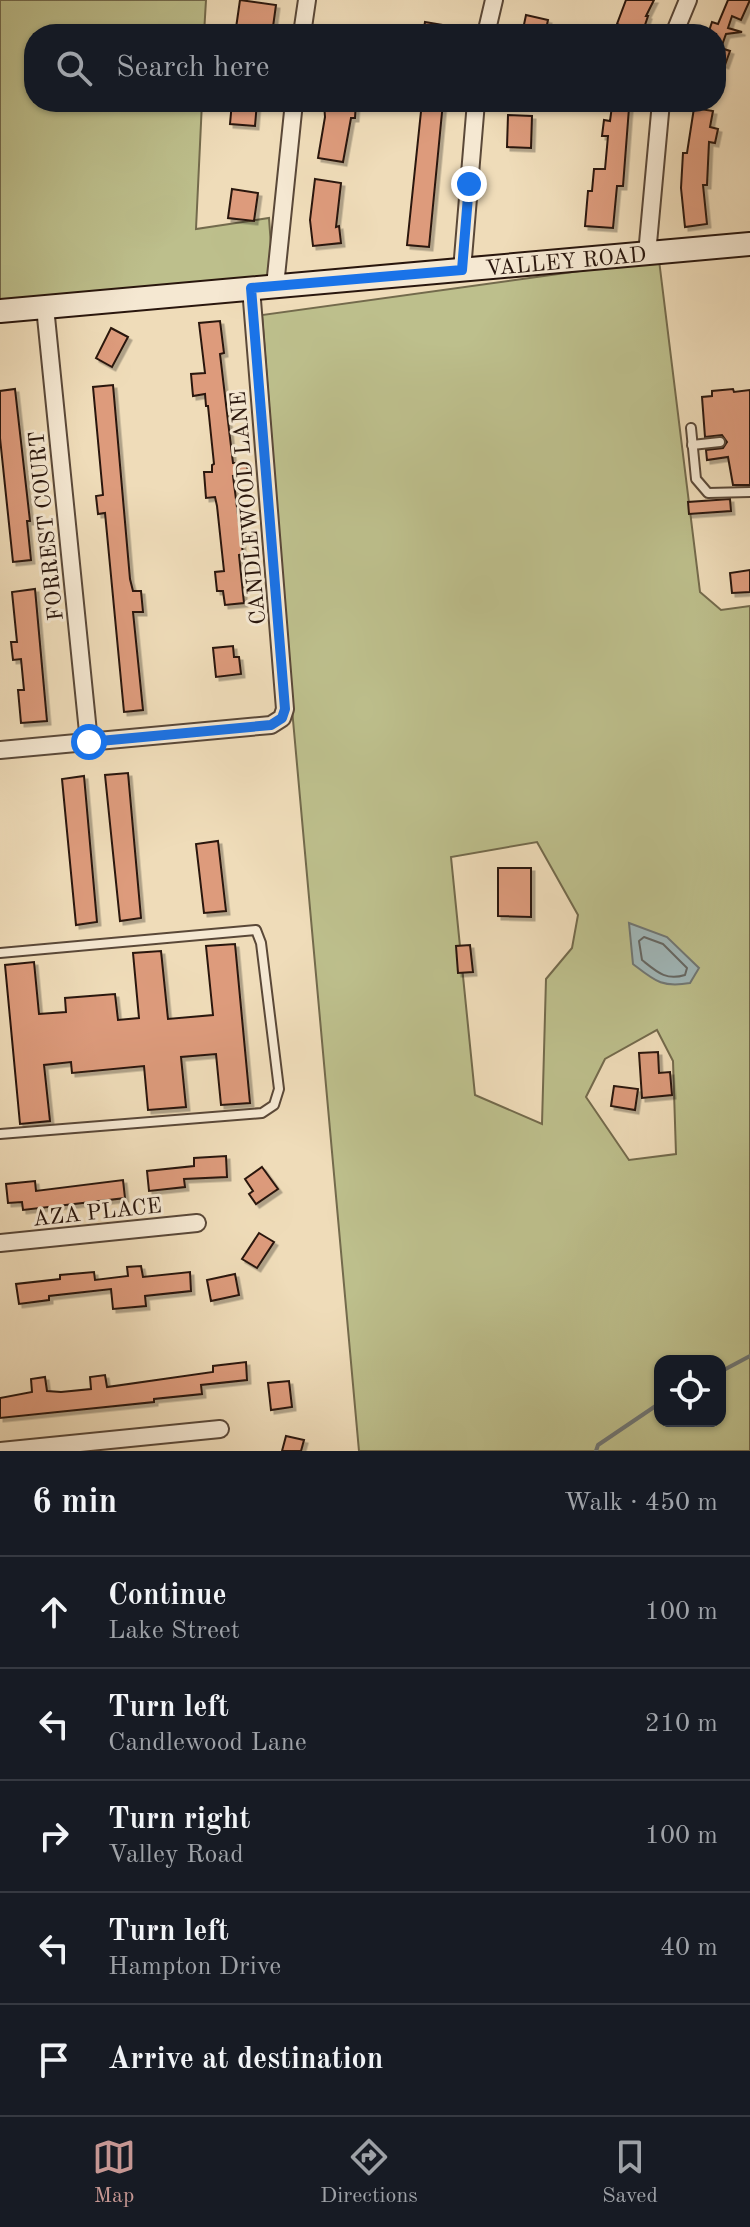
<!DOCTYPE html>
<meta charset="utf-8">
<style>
body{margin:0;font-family:"Old Standard TT",serif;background:#242831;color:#f1f3f6}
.controls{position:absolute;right:24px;bottom:24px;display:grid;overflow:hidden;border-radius:16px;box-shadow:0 2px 6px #0004}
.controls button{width:72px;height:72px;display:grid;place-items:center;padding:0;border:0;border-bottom:2px solid #363941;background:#171b24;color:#f1f3f6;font:40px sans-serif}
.stop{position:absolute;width:24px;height:24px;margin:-18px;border:6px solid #1a73e8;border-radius:50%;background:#fff}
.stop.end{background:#1a73e8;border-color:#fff;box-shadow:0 2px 8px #0008}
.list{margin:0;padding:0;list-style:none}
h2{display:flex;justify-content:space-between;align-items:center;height:104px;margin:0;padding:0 32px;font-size:34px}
h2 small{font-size:26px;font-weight:400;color:#9ea1a6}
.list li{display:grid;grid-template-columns:52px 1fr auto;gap:24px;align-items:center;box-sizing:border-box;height:112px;padding:0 32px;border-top:2px solid #363941}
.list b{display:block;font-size:30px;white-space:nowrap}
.list p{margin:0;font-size:26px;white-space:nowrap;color:#9ea1a6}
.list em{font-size:26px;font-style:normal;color:#9ea1a6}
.icon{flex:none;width:44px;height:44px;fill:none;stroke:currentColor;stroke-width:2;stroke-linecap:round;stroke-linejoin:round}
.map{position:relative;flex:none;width:750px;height:1451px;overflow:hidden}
.search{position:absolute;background:#171b24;box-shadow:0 2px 6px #0004;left:24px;right:24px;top:24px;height:88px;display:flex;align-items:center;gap:20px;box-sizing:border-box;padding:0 28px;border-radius:32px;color:#9ea1a6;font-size:30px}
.sheet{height:664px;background:#171b24}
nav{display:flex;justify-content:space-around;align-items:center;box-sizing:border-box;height:112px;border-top:2px solid #363941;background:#171b24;font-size:22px;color:#9ea1a6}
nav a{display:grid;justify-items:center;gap:4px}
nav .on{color:#c59692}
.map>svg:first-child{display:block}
.green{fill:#bdbf8c;stroke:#736a4c;stroke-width:2;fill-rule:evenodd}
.water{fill:#a0b8bb;stroke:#707775;stroke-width:2}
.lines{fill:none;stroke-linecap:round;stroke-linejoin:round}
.shore{stroke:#646764;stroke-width:2}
.stream{stroke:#707775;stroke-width:4}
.building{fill:#dd9b7b;stroke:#29160d;stroke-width:2;filter:url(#shadow)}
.lane-casing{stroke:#5a4838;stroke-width:12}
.street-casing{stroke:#5a4838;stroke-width:20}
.secondary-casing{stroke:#29160d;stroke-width:26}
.lane{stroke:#f5e8d2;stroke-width:8}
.street{stroke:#f5e8d2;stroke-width:16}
.secondary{stroke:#f5e8d2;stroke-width:22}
.route{stroke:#1a73e8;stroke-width:10}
.labels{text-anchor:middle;stroke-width:6;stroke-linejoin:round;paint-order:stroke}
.street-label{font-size:22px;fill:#29160d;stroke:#f5e8d2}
</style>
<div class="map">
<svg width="750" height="1451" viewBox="0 0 750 1451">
<defs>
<filter id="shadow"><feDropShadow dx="3.5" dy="3.5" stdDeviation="0" flood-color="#0004"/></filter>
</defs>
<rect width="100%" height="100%" fill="#efdcb9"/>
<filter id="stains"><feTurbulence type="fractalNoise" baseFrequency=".0025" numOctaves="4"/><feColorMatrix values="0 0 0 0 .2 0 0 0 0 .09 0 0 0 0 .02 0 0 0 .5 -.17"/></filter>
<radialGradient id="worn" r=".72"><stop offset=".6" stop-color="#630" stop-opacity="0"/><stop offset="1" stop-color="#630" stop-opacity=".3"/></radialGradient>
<g class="green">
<path d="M 0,0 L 206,0 L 204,34 L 34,34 L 34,102 L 202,102 L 196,229 L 269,218 L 271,246 L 268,278 L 0,304 Z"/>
<path d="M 659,260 L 700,592 L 721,610 L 750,606 L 750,1451 L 359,1451 L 293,720 L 262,315 ZM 537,842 L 578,915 L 572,948 L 546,979 L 542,1124 L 475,1095 L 451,857 ZM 657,1030 L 673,1061 L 676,1154 L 629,1160 L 586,1097 L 605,1059 ZM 660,1361 L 720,1361 L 720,1421 L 660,1421 Z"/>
</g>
<path class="water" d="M 629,923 L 667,937 L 699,968 L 690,983 C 662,988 655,981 633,964 Z"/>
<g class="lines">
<path class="shore" d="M 644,937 L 663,944 L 687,968 L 685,975 C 666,981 657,972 642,960 L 639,941 Z"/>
<g class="stream">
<path d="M 720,1372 L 750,1356"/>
<path d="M 596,1451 L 598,1445 L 660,1403"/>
</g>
</g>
<g class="building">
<path d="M 240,0 L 276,5 L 272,34 L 236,28 Z"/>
<path d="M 626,0 L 654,0 L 646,16 L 648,16 L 642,34 L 625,34 L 627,28 L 617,24 Z"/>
<path d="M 728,0 L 750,0 L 741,20 L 732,16 L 728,28 L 742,32 L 726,34 L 721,48 L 730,51 L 725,65 L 716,61 L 716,34 L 708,34 L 712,22 L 718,24 Z"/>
<path d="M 526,15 L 548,20 L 545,34 L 522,34 Z"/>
<path d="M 425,22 L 461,28 L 461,34 L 423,34 Z"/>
<path d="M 232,102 L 257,102 L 255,126 L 230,124 Z"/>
<path d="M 329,102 L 356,102 L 355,118 L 351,118 L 343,162 L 318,158 L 325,117 L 324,103 Z"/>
<path d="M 422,102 L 443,102 L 429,247 L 407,245 Z"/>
<path d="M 612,106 L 629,108 L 623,186 L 617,186 L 613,228 L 585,226 L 588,191 L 592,191 L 594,169 L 605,169 L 608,136 L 602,136 L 604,120 L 610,121 Z"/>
<path d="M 694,108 L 713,111 L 710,127 L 718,129 L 715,143 L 709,142 L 707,185 L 703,185 L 707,224 L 685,227 L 681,188 L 683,153 L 687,153 Z"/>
<path d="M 508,115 L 532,116 L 531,148 L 507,147 Z"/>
<path d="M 315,179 L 341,183 L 336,227 L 339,226 L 341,243 L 313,246 L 310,220 Z"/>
<path d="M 232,189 L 258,193 L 254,221 L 228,218 Z"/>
<path d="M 220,321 L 224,353 L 220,354 L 233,463 L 247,463 L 248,475 L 233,476 L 243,554 L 239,555 L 244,603 L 225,605 L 223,591 L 217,591 L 215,572 L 224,571 L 217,506 L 215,497 L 206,498 L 204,472 L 212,472 L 212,465 L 214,464 L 208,406 L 206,406 L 205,394 L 193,396 L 191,374 L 205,373 L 199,323 Z"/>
<path d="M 111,328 L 128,337 L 112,367 L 96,358 Z"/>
<path d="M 113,385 L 130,579 L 133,591 L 141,591 L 143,612 L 133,612 L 143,710 L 124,712 L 105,513 L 98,514 L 96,496 L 103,495 L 93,387 Z"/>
<path d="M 15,389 L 30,521 L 27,521 L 31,560 L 13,562 L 0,438 L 0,391 Z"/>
<path d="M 733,389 L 734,392 L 750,390 L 750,485 L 733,485 L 728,457 L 707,460 L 706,450 L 723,448 L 727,442 L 722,435 L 705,437 L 702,397 L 712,396 L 712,391 Z"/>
<path d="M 730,499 L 731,511 L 689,514 L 688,502 Z"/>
<path d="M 750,570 L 750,592 L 732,593 L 730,573 Z"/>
<path d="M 35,589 L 47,721 L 21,723 L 18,690 L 24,690 L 21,659 L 13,660 L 11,642 L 17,642 L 12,592 Z"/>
<path d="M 233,646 L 234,657 L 239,657 L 241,674 L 216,677 L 213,648 Z"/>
<path d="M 128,773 L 141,918 L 120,921 L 105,775 Z"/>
<path d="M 84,776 L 97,922 L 76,925 L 62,779 Z"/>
<path d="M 218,841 L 226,911 L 204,913 L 196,844 Z"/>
<path d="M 498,868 L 531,868 L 531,917 L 498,916 Z"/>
<path d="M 235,944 L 250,1103 L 221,1105 L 216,1054 L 181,1057 L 186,1107 L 148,1110 L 144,1066 L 72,1073 L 71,1062 L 44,1065 L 50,1121 L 20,1124 L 5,965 L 34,962 L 39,1014 L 66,1012 L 65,998 L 115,994 L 118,1020 L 139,1018 L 133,953 L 161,951 L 168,1019 L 213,1015 L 206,946 Z"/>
<path d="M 470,945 L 473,972 L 458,973 L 456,946 Z"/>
<path d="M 658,1052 L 659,1073 L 670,1072 L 672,1095 L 642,1098 L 639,1053 Z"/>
<path d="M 614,1086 L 638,1089 L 635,1110 L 611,1106 Z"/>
<path d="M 226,1156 L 227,1177 L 184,1179 L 185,1187 L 149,1191 L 147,1171 L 194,1166 L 194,1158 Z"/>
<path d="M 262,1167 L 278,1189 L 256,1204 L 249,1194 L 253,1191 L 245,1179 Z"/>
<path d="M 123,1180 L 125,1198 L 23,1210 L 22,1202 L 8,1203 L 6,1184 L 35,1181 L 36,1191 Z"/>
<path d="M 259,1233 L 274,1242 L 257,1268 L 242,1259 Z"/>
<path d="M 141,1266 L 143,1277 L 190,1272 L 191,1291 L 145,1296 L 146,1306 L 113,1309 L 111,1289 L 49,1296 L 49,1300 L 19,1304 L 16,1284 L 60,1279 L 60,1275 L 94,1272 L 95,1280 L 128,1276 L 127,1267 Z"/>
<path d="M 235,1274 L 239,1295 L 211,1301 L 207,1280 Z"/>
<path d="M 246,1362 L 247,1380 L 201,1385 L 202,1394 L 154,1399 L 154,1402 L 0,1418 L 0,1398 L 32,1392 L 31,1379 L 45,1377 L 47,1391 L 61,1392 L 91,1389 L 90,1377 L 105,1375 L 107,1387 L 213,1372 L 213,1366 Z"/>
<path d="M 289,1381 L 292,1407 L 271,1410 L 268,1383 Z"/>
<path d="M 286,1436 L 304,1440 L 301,1451 L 282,1451 Z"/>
</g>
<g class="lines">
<defs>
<g id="lane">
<path d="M 691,428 L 696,479 L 708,493 L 750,492"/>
<path d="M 692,445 L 720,442"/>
<path d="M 0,953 L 256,930 L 261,943 L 279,1089 L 274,1105 L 262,1113 L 0,1134"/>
</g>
<g id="street">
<path d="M 302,34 L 307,0"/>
<path d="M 486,34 L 494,0"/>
<path d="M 674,34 L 688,0"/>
<path d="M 647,254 L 661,102"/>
<path d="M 462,270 L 476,102"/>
<path d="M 275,286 L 294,102"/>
<path d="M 45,307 L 89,742"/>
<path d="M 0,750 L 271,725 L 282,718 L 285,709 L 251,288"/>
<path d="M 0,1243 L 197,1223"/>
<path d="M 0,1451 L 220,1429"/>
</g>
<g id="secondary">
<path id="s1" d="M 0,311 L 750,244"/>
</g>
</defs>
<use href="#lane" class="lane-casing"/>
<use href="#street" class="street-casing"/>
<use href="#secondary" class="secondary-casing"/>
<use href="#lane" class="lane"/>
<use href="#street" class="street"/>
<use href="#secondary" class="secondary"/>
</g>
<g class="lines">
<path class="route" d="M 89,742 L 271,725 L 282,718 L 285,709 L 251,288 L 462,270 L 469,184"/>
</g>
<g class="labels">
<g class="street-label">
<text dy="8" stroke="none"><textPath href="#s1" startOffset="568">VALLEY ROAD</textPath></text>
<text transform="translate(247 508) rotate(-95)" y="8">CANDLEWOOD LANE</text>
<text transform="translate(45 526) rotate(-96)" y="8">FORREST COURT</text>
<text transform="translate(97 1211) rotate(-6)" y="8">AZA PLACE</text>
</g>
</g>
<rect width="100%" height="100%" filter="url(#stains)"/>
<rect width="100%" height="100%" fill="url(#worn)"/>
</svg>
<div class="controls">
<button><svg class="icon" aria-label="locate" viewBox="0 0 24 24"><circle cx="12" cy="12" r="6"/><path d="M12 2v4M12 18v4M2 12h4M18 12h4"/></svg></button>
</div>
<div class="stop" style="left:89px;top:742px"></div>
<div class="stop end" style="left:469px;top:184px"></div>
<div class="search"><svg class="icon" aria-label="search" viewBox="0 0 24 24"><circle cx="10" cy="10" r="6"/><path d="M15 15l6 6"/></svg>Search here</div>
</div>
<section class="sheet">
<h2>6 min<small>Walk · 450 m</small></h2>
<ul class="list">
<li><svg class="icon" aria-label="ahead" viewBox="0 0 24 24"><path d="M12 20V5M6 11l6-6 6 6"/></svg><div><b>Continue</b><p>Lake Street</p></div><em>100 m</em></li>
<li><svg class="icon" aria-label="left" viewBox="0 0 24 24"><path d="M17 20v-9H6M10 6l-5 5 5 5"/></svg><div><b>Turn left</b><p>Candlewood Lane</p></div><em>210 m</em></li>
<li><svg class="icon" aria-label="right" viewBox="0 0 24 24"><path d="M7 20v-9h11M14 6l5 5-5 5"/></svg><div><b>Turn right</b><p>Valley Road</p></div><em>100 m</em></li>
<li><svg class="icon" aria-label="left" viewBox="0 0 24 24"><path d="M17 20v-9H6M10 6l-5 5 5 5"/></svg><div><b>Turn left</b><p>Hampton Drive</p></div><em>40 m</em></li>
<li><svg class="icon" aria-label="arrive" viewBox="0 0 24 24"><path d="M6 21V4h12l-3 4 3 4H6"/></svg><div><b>Arrive at destination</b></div></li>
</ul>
</section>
<nav>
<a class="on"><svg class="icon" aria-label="map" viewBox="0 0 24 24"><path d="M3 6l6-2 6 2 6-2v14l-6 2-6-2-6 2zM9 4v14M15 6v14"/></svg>Map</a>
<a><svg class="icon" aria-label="directions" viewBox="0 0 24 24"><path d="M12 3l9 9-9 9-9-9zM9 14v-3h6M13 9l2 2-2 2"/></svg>Directions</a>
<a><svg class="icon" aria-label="saved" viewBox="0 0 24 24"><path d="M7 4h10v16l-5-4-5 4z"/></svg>Saved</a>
</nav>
